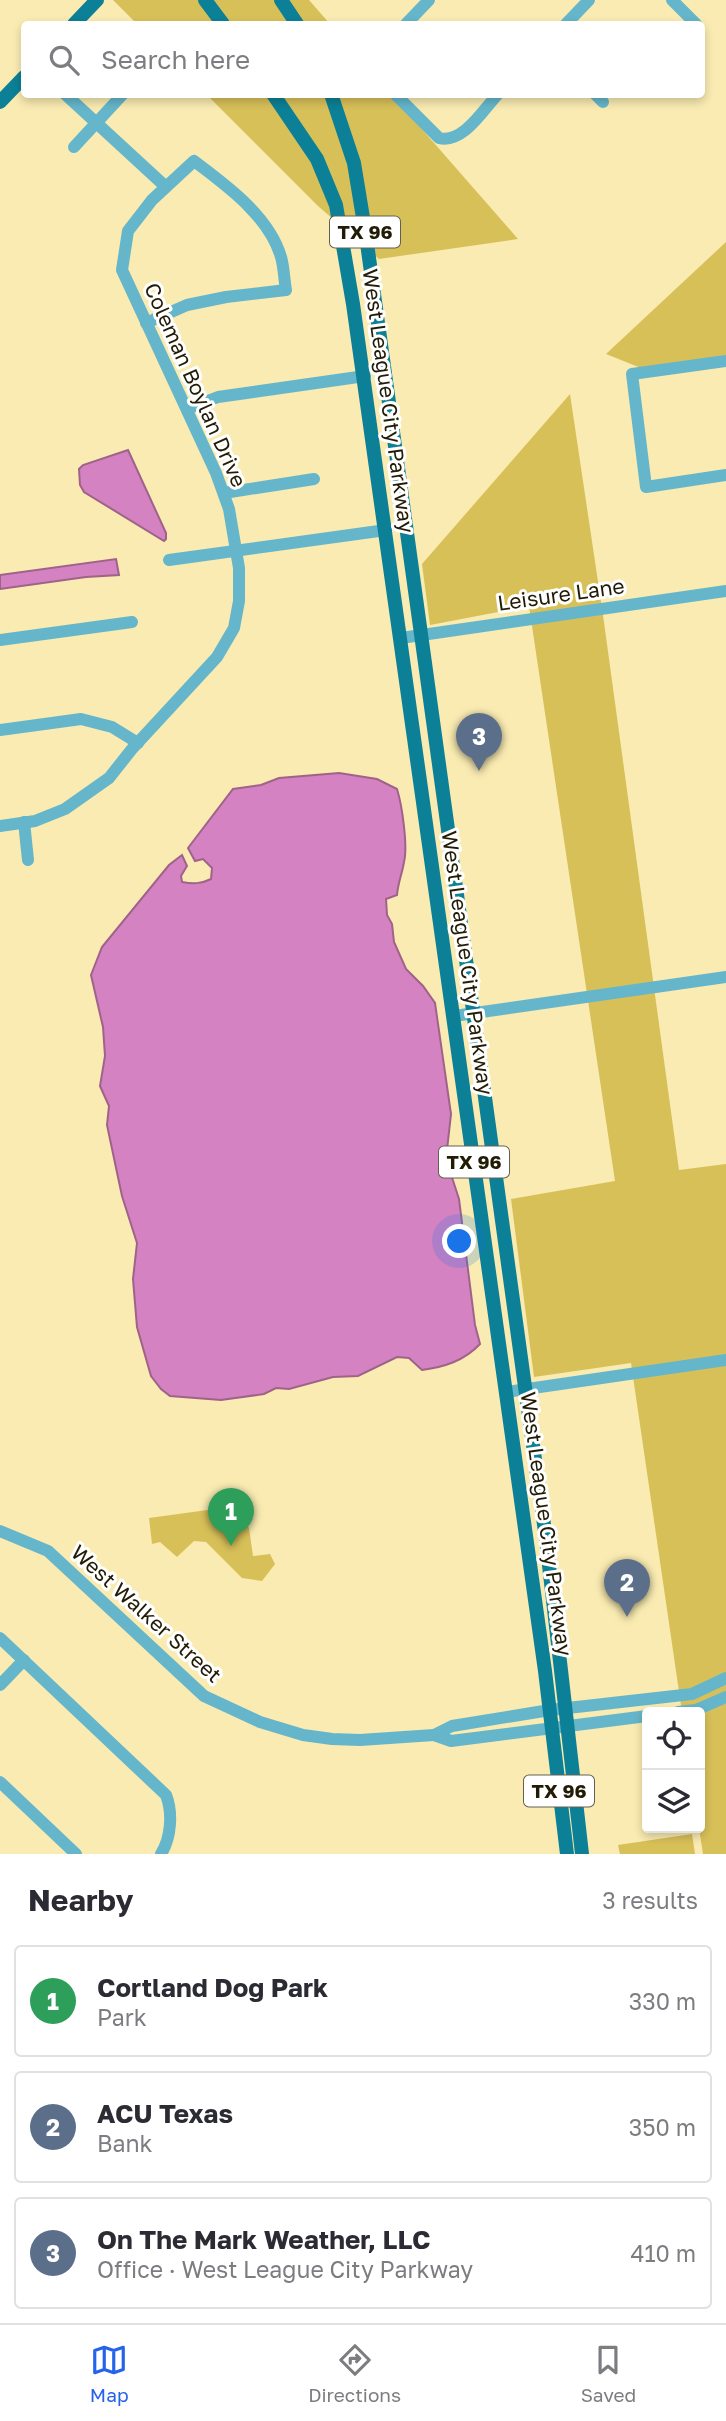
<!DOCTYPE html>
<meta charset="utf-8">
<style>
body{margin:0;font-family:"Golos Text",sans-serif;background:#f7f7f7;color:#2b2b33}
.controls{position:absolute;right:21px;bottom:21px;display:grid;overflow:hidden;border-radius:7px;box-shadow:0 4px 10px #0003}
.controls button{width:63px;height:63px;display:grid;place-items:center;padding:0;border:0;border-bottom:2px solid #e1e1e2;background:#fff;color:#2b2b33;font:35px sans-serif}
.you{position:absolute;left:460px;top:1242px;width:24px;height:24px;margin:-18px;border:5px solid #fff;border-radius:50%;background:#1a73e8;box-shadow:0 0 0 10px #1a73e833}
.badge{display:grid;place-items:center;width:46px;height:46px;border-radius:50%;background:#2563eb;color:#fff;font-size:23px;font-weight:700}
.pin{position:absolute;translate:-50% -58px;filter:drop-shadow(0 2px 4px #0008)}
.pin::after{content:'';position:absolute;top:37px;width:24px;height:21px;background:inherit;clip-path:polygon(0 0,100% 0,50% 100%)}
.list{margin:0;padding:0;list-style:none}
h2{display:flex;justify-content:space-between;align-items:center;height:91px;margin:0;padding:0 28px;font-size:30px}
h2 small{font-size:23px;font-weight:400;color:#7c7c81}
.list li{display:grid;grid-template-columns:46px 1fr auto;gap:21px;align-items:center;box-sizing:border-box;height:112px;margin:0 14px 14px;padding:0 14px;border:2px solid #e1e1e2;border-radius:7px}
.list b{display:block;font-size:26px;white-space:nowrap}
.list p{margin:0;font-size:23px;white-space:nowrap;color:#7c7c81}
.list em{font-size:23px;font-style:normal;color:#7c7c81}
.icon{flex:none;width:38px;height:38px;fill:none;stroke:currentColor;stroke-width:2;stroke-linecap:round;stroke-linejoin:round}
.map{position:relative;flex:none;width:726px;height:1854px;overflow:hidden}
.search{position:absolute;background:#fff;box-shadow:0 4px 10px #0003;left:21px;right:21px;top:21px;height:77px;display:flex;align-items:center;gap:18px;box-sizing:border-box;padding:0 24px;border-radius:7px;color:#7c7c81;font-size:26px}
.sheet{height:469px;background:#fff}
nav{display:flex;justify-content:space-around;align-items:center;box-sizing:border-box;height:98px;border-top:2px solid #e1e1e2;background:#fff;font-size:19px;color:#7c7c81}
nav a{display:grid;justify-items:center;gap:4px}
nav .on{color:#2563eb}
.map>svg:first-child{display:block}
.green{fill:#d8c059}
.water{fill:#d482c1;stroke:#9f6389;stroke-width:2}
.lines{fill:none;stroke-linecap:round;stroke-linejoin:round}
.minor{stroke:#65b6cb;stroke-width:12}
.major{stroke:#0c8096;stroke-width:14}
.labels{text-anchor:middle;stroke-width:6;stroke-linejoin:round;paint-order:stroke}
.shield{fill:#fff;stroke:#646051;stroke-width:2}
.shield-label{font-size:19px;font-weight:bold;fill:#221c06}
.street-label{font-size:21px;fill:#221c06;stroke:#fff}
</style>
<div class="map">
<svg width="726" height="1854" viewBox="0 0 726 1854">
<rect width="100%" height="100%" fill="#f9ebb1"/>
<g class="green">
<path d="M 113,0 L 309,0 L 330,24 L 137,24 Z"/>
<path d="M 207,95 L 392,95 L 518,239 L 379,259 L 318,206 Z"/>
<path d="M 726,242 L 726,356 L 641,368 L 606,354 Z"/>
<path d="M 570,394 L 603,615 L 679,1170 L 726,1164 L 726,1854 L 703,1854 L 699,1828 L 700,1712 L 682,1712 L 631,1363 L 534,1377 L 511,1199 L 615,1181 L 529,606 L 430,625 L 422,564 Z"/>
<path d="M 222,1508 L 239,1511 L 249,1528 L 253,1556 L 270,1554 L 275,1564 L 262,1581 L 242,1578 L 206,1542 L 194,1541 L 177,1557 L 160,1542 L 152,1544 L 149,1518 Z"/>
<path d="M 692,1834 L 695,1854 L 620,1854 L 618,1845 Z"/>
</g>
<g class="water">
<path d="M 128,450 L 166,533 L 166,539 L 164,541 L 84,492 L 80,485 L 79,469 L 83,465 Z"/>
<path d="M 116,559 L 119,575 L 86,577 L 0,589 L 0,575 Z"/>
<path d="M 339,773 L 377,779 L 397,789 C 402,805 408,846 404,862 C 402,874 398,883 397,895 L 386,899 L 387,915 L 392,924 L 394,942 L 406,969 L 423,986 L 435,1003 L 451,1114 L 446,1159 L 459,1199 L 475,1325 L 480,1344 C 464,1361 444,1367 422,1370 L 409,1358 L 397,1357 L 358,1376 L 333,1377 L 289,1389 L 276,1388 L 264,1394 L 221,1400 L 170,1396 L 161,1389 L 151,1376 L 137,1327 L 133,1279 L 137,1243 L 122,1196 L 115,1163 L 107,1125 L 109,1106 L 100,1086 L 105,1056 L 103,1027 L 91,975 L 102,947 L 169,865 L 182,855 L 187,866 L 181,876 L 182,882 C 193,884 201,884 211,879 L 212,868 L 203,859 L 195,861 L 188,848 L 233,789 L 261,785 L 279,778 Z"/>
</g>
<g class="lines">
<g class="minor">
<path d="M 672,0 L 696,24"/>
<path d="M 406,24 L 429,0"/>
<path d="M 566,24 L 589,0"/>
<path d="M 65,94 L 166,187"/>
<path d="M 395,94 L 439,138 C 463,144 483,110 498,94"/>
<path d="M 595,94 L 603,102"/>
<path d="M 74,147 L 123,94"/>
<path d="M 726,361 L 632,374 L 646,487 L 726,475"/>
<path d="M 187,409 L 218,397 L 365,376"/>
<path d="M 224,493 L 314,479"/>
<path d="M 169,560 L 386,530"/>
<path d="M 401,638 L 726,591"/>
<path d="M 0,640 L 132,622"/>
<path d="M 0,730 L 81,719 L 112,727 L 138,743"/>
<path d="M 24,822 L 28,860"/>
<path d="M 0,826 L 35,821 L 65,809 L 109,778 L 132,749 L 217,657 L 234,628 L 239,601 L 239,568 L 229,509 L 216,473 L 122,270 L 128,231 L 152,200 L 194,161 C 227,186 269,216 281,257 C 284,267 284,279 286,290 L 226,297 L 187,305 L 146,323"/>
<path d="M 454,1016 L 726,977"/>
<path d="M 506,1392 L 726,1360"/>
<path d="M 0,1531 L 48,1551 L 204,1696 L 260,1722 L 303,1735 L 332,1739 L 360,1740 L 434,1735 L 452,1726 L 550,1710 L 692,1694 L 726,1678"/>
<path d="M 0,1638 L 166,1795 C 173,1813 171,1838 161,1854"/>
<path d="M 0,1685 L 24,1660"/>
<path d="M 678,1712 L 696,1710 L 726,1697"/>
<path d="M 434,1735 L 451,1741 L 647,1716"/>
<path d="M 0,1782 L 76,1854"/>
</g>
<g class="major">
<path d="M 205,0 L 223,24"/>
<path d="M 281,0 L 297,24"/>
<path d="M 74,24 L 97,0"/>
<path d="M 273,94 L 317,159 L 336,205 L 353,304 L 545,1671 L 567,1854"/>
<path d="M 331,94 L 354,163 L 366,236 L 546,1539 L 582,1854"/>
<path d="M 0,102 L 24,77"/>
</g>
</g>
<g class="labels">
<g class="shield">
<rect x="330" y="216.5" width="70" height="31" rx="5"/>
<rect x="439" y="1146.5" width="70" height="31" rx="5"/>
<rect x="524" y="1775.5" width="70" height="31" rx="5"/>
</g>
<g class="shield-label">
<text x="365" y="239">TX 96</text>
<text x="474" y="1169">TX 96</text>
<text x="559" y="1798">TX 96</text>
</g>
<g class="street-label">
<text transform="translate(195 385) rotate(66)" y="7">Coleman Boylan Drive</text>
<text transform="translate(388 401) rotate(82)" y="7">West League City Parkway</text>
<text transform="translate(561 595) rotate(-8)" y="7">Leisure Lane</text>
<text transform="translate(467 963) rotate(82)" y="7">West League City Parkway</text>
<text transform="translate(546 1524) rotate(82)" y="7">West League City Parkway</text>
<text transform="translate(146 1614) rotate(42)" y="7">West Walker Street</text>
</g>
</g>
</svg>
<div class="controls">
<button><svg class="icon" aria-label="locate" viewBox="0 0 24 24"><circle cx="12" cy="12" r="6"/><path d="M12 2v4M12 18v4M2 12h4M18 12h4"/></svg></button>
<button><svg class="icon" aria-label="layers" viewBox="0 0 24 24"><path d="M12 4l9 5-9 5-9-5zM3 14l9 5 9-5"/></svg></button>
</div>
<div class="you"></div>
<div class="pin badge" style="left:231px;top:1546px;background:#2e9e5b">1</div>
<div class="pin badge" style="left:627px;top:1617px;background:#5c6f8a">2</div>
<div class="pin badge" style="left:479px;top:771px;background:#5c6f8a">3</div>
<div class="search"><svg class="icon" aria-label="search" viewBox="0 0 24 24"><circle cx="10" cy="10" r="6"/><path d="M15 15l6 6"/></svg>Search here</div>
</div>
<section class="sheet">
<h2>Nearby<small>3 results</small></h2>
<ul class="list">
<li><span class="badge" style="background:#2e9e5b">1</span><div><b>Cortland Dog Park</b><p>Park</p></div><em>330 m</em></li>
<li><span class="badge" style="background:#5c6f8a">2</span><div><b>ACU Texas</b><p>Bank</p></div><em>350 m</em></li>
<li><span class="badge" style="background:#5c6f8a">3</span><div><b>On The Mark Weather, LLC</b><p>Office · West League City Parkway</p></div><em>410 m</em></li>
</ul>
</section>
<nav>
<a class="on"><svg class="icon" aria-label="map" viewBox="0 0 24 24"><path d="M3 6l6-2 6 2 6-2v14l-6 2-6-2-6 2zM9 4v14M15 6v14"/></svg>Map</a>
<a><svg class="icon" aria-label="directions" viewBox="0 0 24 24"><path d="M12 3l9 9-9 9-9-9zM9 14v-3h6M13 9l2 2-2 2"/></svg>Directions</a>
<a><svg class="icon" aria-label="saved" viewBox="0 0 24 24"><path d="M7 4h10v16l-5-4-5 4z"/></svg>Saved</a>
</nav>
